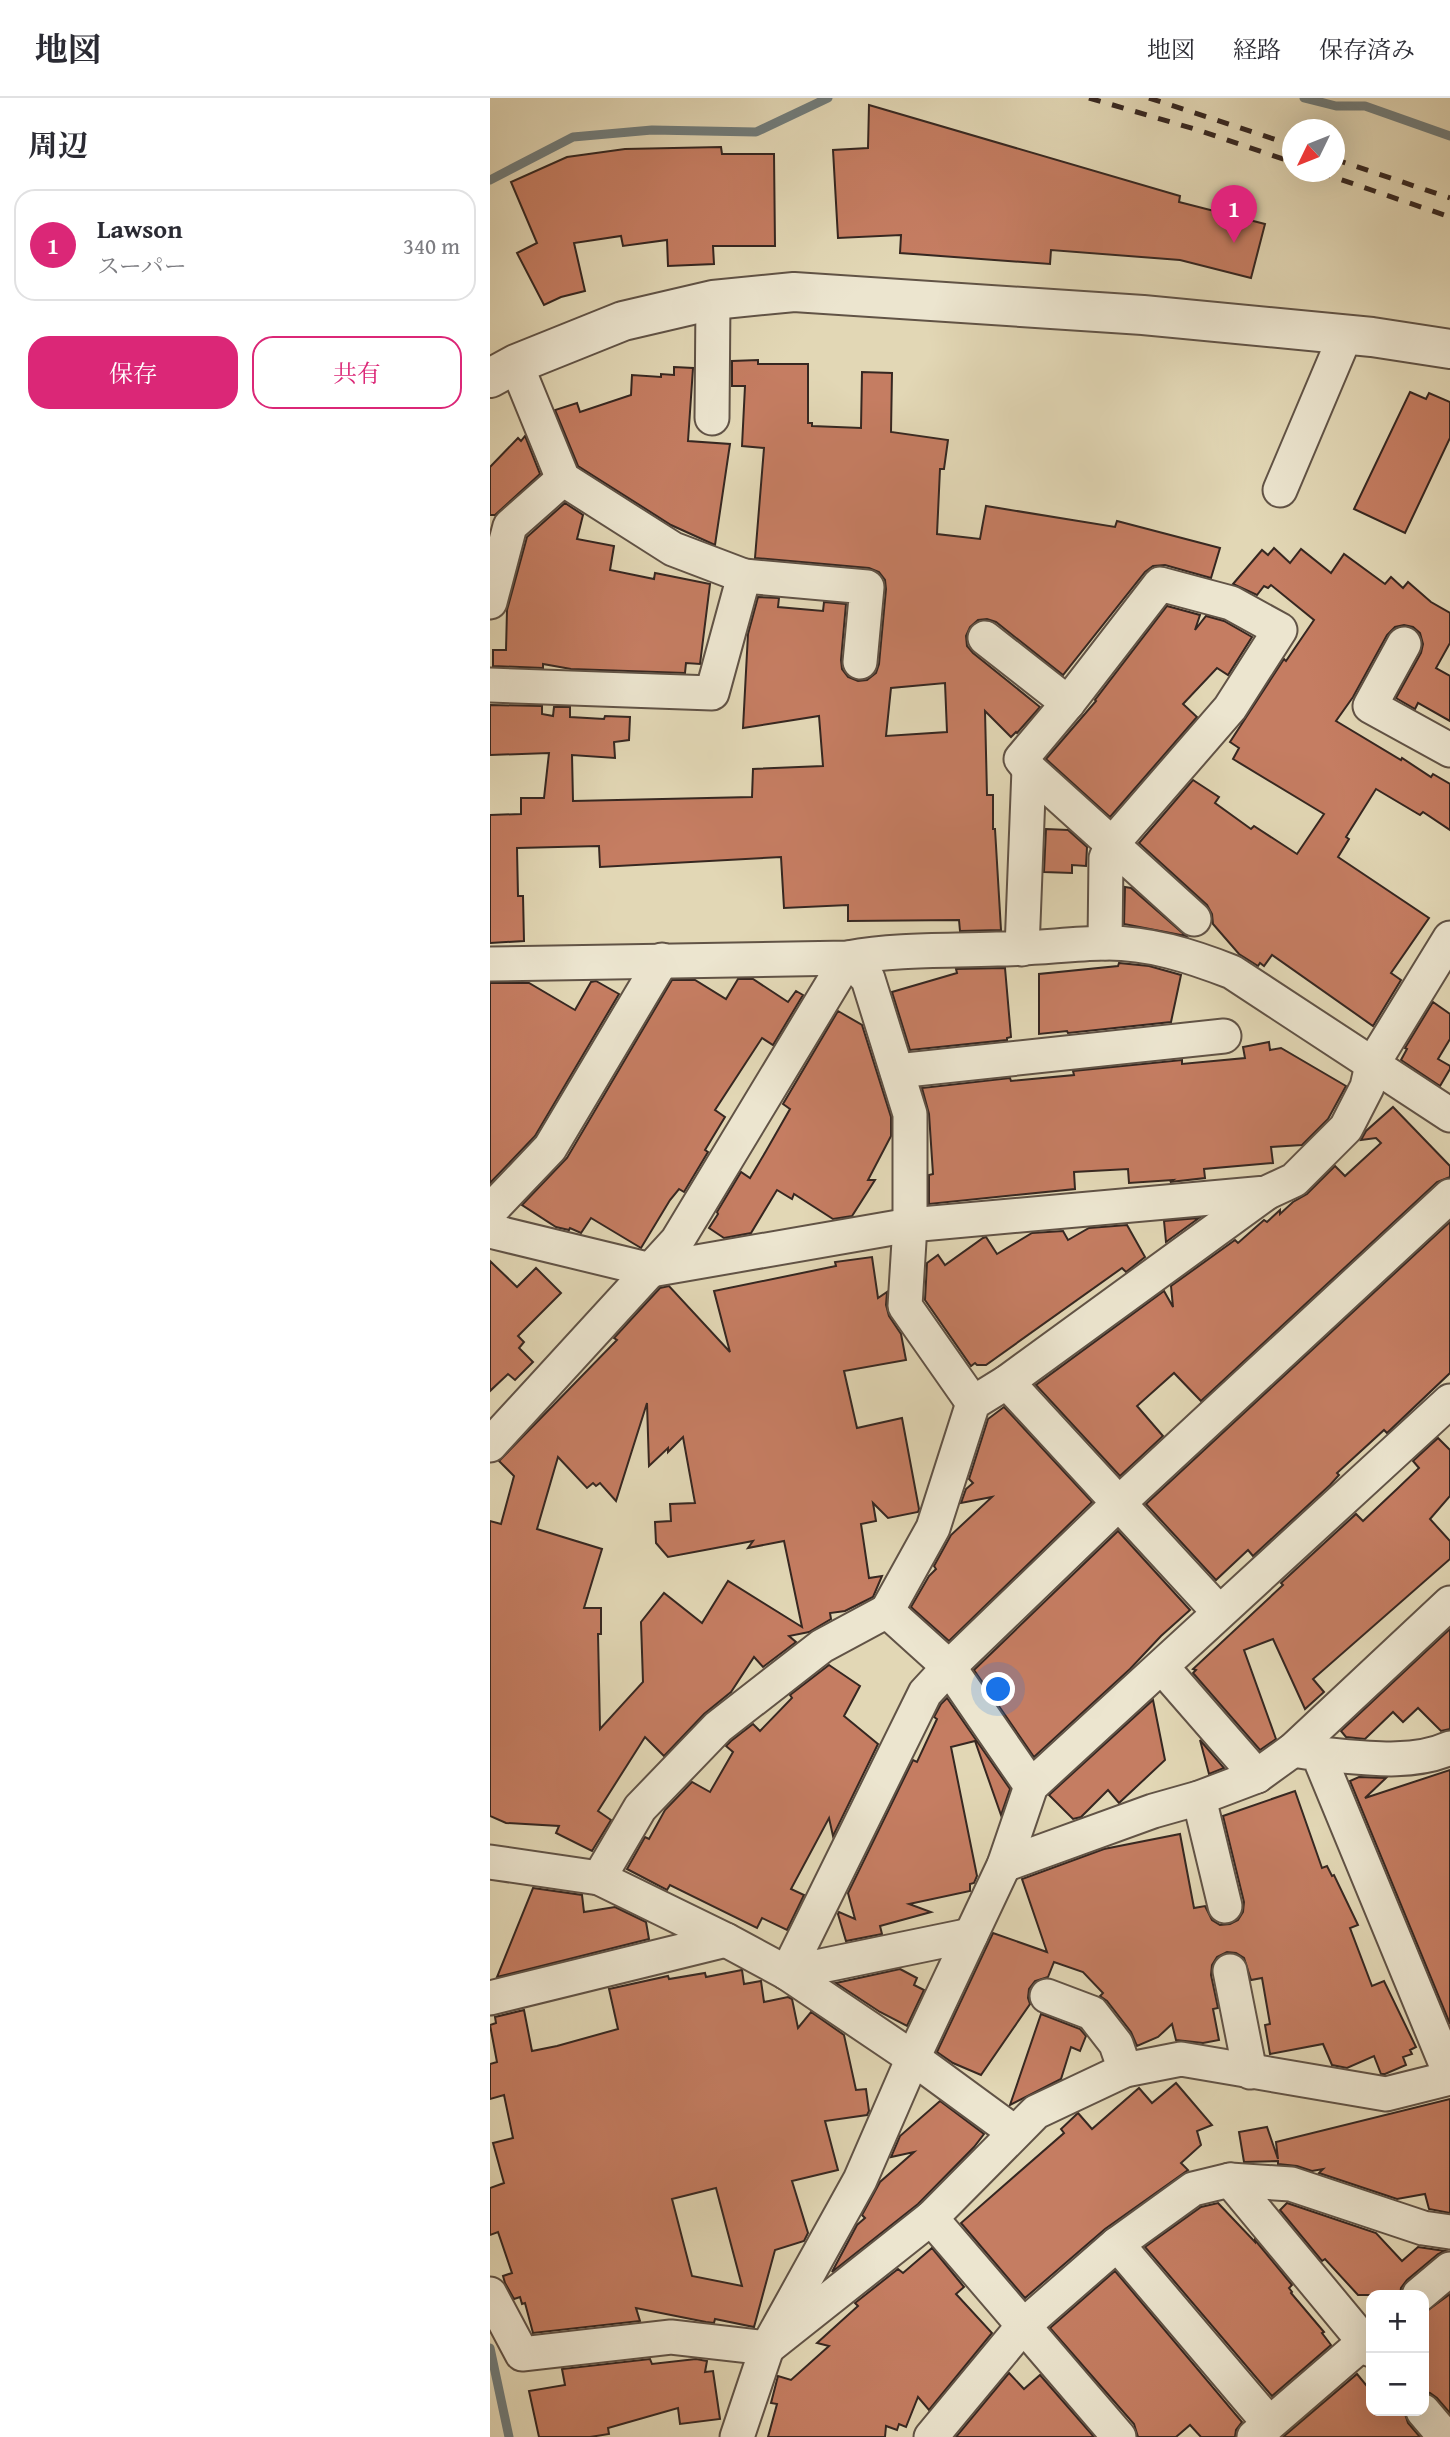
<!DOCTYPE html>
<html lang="ja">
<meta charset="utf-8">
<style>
body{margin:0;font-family:"Gentium Book Plus","Noto Serif JP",serif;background:#f2f2f3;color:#2b2b33}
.controls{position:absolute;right:21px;bottom:21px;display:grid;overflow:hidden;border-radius:14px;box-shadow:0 7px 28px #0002}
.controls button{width:63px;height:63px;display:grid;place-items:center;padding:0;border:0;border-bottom:2px solid #e1e1e2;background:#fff;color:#2b2b33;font:35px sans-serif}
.compass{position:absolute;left:792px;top:21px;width:63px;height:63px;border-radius:50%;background:#fff;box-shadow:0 7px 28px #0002;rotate:227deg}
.you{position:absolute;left:509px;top:1592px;width:24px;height:24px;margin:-18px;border:5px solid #fff;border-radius:50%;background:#1a73e8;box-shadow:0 0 0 10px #1a73e833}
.badge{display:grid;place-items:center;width:46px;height:46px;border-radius:50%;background:#db2777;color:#fff;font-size:23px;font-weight:700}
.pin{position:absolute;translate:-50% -58px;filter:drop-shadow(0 2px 4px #0008)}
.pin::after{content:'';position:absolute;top:37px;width:24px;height:21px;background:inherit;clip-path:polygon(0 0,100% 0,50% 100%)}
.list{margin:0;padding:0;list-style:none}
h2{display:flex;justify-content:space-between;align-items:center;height:91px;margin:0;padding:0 28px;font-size:30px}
h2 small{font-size:23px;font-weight:400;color:#7c7c81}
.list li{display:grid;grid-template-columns:46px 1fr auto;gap:21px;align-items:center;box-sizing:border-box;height:112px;margin:0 14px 14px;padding:0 14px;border:2px solid #e1e1e2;border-radius:21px}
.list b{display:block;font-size:26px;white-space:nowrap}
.list p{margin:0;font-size:23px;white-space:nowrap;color:#7c7c81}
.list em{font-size:23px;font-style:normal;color:#7c7c81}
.actions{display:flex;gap:14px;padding:21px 28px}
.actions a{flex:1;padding:16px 0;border:2px solid #db2777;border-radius:21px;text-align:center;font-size:24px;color:#db2777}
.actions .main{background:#db2777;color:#fff}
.map{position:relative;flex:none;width:960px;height:2339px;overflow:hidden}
header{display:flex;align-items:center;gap:42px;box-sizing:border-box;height:98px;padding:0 35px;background:#fff;border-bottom:2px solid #e1e1e2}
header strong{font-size:33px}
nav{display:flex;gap:38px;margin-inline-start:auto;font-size:24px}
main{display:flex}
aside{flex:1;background:#fff}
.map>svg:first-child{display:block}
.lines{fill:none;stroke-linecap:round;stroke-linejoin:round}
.stream{stroke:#717d7c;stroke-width:9}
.building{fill:#c57d62;stroke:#362721;stroke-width:2;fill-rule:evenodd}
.minor-casing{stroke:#615346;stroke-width:37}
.tertiary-casing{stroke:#615346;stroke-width:42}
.minor{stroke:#ece5cf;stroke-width:33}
.tertiary{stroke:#ece5cf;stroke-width:38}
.rail{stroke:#362721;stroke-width:5;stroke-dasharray:12 12;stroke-linecap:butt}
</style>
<header>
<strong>地図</strong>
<nav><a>地図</a><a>経路</a><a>保存済み</a></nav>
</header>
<main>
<aside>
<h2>周辺<small></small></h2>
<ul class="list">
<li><span class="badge">1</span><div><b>Lawson</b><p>スーパー</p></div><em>340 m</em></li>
</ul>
<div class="actions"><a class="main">保存</a><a>共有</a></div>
</aside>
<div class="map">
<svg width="960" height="2339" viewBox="0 0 960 2339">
<rect width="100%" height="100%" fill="#e2d7b5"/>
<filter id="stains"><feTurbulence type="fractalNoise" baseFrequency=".00286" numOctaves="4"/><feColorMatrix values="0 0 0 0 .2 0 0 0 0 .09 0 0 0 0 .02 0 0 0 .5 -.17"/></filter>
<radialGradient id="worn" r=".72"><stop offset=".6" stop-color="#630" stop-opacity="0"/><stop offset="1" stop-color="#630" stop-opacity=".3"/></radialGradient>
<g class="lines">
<g class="stream">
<path d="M 814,0 L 846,8 L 875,8 L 960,38"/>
<path d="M 0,82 L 83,39 L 162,32 L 266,34 L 338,0"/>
<path d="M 0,2250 L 19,2339"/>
</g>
</g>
<g class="building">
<path d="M 379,7 L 690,98 L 689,104 L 775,126 L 761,180 L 690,162 L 561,152 L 560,166 L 410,155 L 411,137 L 348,140 L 343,52 L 378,50 Z"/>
<path d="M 231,49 L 232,56 L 284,56 L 285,148 L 223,148 L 224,166 L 178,168 L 177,142 L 133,148 L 131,138 L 84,145 L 95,193 L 71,199 L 54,207 L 27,155 L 47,145 L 21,84 L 77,59 L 135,51 Z"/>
<path d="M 268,262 L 268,266 L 318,266 L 318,325 L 322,325 L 322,328 L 371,330 L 372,274 L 402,275 L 401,334 L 458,342 L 454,371 L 450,371 L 447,436 L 490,441 L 496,408 L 625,429 L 627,423 L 730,450 L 721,480 L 675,467 L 663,468 L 655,474 L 573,577 L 506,524 L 497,521 L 488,522 L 480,529 L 476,538 L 477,548 L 483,555 L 550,609 L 527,635 L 526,634 L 521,639 L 495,613 L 497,697 L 503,697 L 503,731 L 505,731 L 511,832 L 470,833 L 469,822 L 358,823 L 358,807 L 294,810 L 291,759 L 110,769 L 109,748 L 27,750 L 28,798 L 33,798 L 34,843 L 0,845 L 0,717 L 31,716 L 31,700 L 54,700 L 59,655 L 0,657 L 0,607 L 52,608 L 52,616 L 63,618 L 64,609 L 80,609 L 80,619 L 114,621 L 115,618 L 140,619 L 139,642 L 124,644 L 125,660 L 82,657 L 83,703 L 262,699 L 263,671 L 333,668 L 329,618 L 253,630 L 258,536 L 268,499 L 289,500 L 288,509 L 333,513 L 334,504 L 356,506 L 351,562 L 352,571 L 358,579 L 368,583 L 377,582 L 386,575 L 389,566 L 396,491 L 395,482 L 389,474 L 379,470 L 265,460 L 274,350 L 252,348 L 255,288 L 242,288 L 242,263 ZM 455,585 L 457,634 L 396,638 L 401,590 Z"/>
<path d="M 184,269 L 203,270 L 198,343 L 240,346 L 225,447 L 181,427 L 88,368 L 65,312 L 87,305 L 90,314 L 141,297 L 142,277 L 171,279 L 171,276 L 184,277 Z"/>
<path d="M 920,294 L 936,301 L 939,295 L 960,304 L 960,340 L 915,435 L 864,411 Z"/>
<path d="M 35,338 L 50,376 L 5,417 L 0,417 L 0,369 L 28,340 L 31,343 Z"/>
<path d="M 75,405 L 93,417 L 87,441 L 124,448 L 120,472 L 164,481 L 165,475 L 220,486 L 210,566 L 196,565 L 195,575 L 81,571 L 53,566 L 53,570 L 3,568 L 3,552 L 16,552 L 17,512 L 37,439 Z"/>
<path d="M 784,450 L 800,465 L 811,451 L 841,475 L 854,456 L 895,486 L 901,479 L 913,490 L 918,484 L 941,504 L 960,515 L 960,545 L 946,570 L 960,578 L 960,623 L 928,605 L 925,611 L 906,600 L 931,555 L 933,546 L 930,535 L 923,529 L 914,527 L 905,529 L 897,537 L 863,599 L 846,623 L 911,662 L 912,660 L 941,679 L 943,676 L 960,686 L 960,732 L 933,714 L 930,717 L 886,691 L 856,739 L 859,741 L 848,759 L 939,820 L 901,875 L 911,882 L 883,928 L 782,857 L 774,868 L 770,865 L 768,868 L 749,856 L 723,826 L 722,816 L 717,807 L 649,745 L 703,682 L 729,699 L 725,705 L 761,731 L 764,728 L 807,756 L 834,716 L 743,661 L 749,650 L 740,644 L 794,561 L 796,563 L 824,522 L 781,487 L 778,490 L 774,488 L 767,497 L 743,486 L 772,452 L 778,457 Z"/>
<path d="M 677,508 L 710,517 L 705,532 L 716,518 L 734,523 L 762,539 L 738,577 L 727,570 L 693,606 L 707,619 L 620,719 L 556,661 L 606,603 L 605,602 Z"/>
<path d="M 556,731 L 578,732 L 597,749 L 596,768 L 582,767 L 582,775 L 554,774 Z"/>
<path d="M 635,789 L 641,790 L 696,838 L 634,826 Z"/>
<path d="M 629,865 L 659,868 L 691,877 L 681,924 L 578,935 L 577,933 L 549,936 L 549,876 L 628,868 Z"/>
<path d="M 515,870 L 521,939 L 517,940 L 517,942 L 420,952 L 402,894 L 467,875 L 466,871 Z"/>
<path d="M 248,881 L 263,881 L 298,904 L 306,893 L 313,897 L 283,947 L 272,940 L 225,1012 L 235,1019 L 215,1052 L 218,1054 L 194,1094 L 189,1091 L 180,1102 L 151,1150 L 101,1120 L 91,1135 L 80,1130 L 79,1132 L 66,1129 L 32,1107 L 77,1060 L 182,882 L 205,882 L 236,901 Z"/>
<path d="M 106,883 L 129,896 L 45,1038 L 0,1085 L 0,885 L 39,885 L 85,912 L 101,884 Z"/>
<path d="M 943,904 L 960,916 L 960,941 L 948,961 L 960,968 L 960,971 L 950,988 L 911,962 L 917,951 L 915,950 Z"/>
<path d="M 348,913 L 372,927 L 401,1019 L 401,1038 L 378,1082 L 385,1082 L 362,1118 L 343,1121 L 304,1096 L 302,1101 L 287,1092 L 261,1135 L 234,1140 L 219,1130 L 228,1116 L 227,1114 L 251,1074 L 260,1080 L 276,1053 L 300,1011 L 293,1006 Z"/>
<path d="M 779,944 L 780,952 L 791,950 L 856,988 L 838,1021 L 812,1047 L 781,1049 L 783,1065 L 714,1071 L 715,1080 L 680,1084 L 683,1082 L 639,1085 L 638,1071 L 584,1074 L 585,1091 L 439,1106 L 439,1077 L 443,1076 L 439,1016 L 432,990 L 520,980 L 521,983 L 584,977 L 583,973 L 692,962 L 692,966 L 755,960 L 753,949 Z"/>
<path d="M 903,1009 L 960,1068 L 960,1079 L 947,1084 L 711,1303 L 684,1275 L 647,1308 L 673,1338 L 630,1378 L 546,1287 L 674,1193 L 683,1209 L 681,1188 L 745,1142 L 748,1145 L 774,1122 L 777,1124 L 790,1112 L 790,1116 L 803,1104 L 817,1096 L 845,1068 L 855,1078 L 891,1045 L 886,1040 L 871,1042 L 876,1033 Z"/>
<path d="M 709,1120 L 676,1144 L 674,1123 Z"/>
<path d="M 960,1124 L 960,1275 L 897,1335 L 894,1332 L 847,1375 L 849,1377 L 840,1387 L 763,1458 L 758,1452 L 726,1482 L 656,1406 Z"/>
<path d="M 637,1127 L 655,1159 L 636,1174 L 632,1170 L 496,1267 L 487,1267 L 485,1265 L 481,1268 L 435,1202 L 437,1165 L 448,1157 L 455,1167 L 493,1140 L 496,1139 L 507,1156 L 542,1135 L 573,1133 L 578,1142 L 599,1130 Z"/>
<path d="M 382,1159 L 388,1200 L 397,1194 L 396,1207 L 399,1218 L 411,1236 L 416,1262 L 354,1273 L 367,1330 L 412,1320 L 429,1411 L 428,1414 L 398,1420 L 383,1405 L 386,1423 L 371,1426 L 379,1480 L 392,1478 L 383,1499 L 355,1513 L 340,1515 L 341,1521 L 319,1534 L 299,1538 L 306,1544 L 273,1569 L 264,1559 L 241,1594 L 214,1616 L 174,1658 L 155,1639 L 108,1713 L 121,1722 L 102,1753 L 66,1735 L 69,1728 L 16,1725 L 0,1718 L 0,1423 L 11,1426 L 24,1378 L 9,1363 L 127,1242 L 124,1240 L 170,1190 L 179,1188 L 240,1254 L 224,1193 L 346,1168 L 345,1164 ZM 157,1305 L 159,1368 L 178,1350 L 178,1354 L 193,1339 L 205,1405 L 180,1406 L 181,1423 L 165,1424 L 166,1445 L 178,1459 L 263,1443 L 258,1450 L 294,1443 L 312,1529 L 238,1483 L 212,1525 L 174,1495 L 151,1524 L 153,1584 L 110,1631 L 108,1536 L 111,1536 L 111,1510 L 94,1510 L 112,1451 L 47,1431 L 68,1359 L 97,1390 L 103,1385 L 106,1388 L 110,1385 L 126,1403 Z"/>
<path d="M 0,1163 L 27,1189 L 46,1170 L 71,1195 L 28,1238 L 34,1244 L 29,1250 L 43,1264 L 25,1282 L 18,1276 L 0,1293 Z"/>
<path d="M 514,1309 L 602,1404 L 459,1543 L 421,1509 L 439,1478 L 446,1471 L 444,1468 L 461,1437 L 502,1399 L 471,1405 L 476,1391 L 483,1385 L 479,1381 L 498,1321 Z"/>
<path d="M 948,1340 L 960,1352 L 960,1398 L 940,1421 L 960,1443 L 960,1461 L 823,1581 L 834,1594 L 815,1611 L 783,1541 L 754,1552 L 786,1641 L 770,1652 L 703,1575 L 706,1572 L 703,1571 L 793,1487 L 791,1485 L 866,1416 L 873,1423 L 907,1391 L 929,1370 L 923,1363 Z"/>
<path d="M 628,1433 L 700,1512 L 671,1538 L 640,1571 L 544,1659 L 484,1572 Z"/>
<path d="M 960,1531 L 960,1631 L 951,1633 L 928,1610 L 913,1624 L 903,1614 L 875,1641 L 856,1639 L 851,1633 Z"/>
<path d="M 339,1567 L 370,1588 L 354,1618 L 388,1646 L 343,1738 L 339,1720 L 301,1791 L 314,1797 L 297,1832 L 272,1820 L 267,1830 L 180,1787 L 177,1792 L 137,1771 L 155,1739 L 159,1741 L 175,1712 L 202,1684 L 220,1694 L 243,1654 L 236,1648 L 241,1643 L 263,1626 L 270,1633 L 302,1600 L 300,1597 Z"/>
<path d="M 457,1600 L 520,1691 L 511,1717 L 485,1643 L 461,1649 L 487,1778 L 484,1785 L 480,1786 L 480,1793 L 419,1806 L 441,1814 L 390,1828 L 392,1836 L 356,1843 L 348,1816 L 349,1814 L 365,1821 L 358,1795 L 423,1662 L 427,1664 L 447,1621 L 444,1619 L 451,1606 Z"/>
<path d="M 663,1602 L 675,1662 L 629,1705 L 618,1692 L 591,1719 L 583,1721 L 559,1697 Z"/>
<path d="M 710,1642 L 734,1670 L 719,1676 Z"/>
<path d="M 960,1672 L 960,1926 L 860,1683 L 869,1679 L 896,1680 L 875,1700 Z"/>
<path d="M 805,1693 L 832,1770 L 837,1768 L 842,1778 L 844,1777 L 868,1827 L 860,1830 L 882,1888 L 894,1883 L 926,1949 L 920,1952 L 922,1956 L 913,1959 L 916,1967 L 895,1976 L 891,1976 L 884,1958 L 857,1970 L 842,1967 L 833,1946 L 780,1956 L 775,1927 L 780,1926 L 772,1880 L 761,1882 L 754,1860 L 746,1855 L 737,1854 L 727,1859 L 722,1867 L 721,1877 L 728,1910 L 723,1911 L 729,1942 L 713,1945 L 686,1942 L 682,1926 L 668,1939 L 647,1948 L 641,1934 L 617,1903 L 610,1898 L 613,1895 L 593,1874 L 564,1864 L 558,1879 L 545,1883 L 539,1891 L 538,1900 L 540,1906 L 491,1977 L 463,1965 L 447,1954 L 503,1835 L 557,1854 L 532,1781 L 614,1751 L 690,1736 L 704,1810 L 715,1808 L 722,1822 L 730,1827 L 740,1826 L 748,1822 L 753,1814 L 754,1804 L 733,1718 Z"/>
<path d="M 43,1790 L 92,1797 L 94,1814 L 125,1809 L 156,1824 L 159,1841 L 7,1879 Z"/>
<path d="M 410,1871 L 427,1880 L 424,1887 L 434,1892 L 417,1928 L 390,1914 L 346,1885 Z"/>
<path d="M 252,1872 L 254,1886 L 271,1883 L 274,1904 L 298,1899 L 302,1901 L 308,1930 L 321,1914 L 354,1937 L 366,1992 L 376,1991 L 379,2013 L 377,2017 L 335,2023 L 348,2072 L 302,2083 L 318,2135 L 314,2143 L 285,2152 L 264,2229 L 225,2221 L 224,2225 L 216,2224 L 146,2210 L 150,2223 L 43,2235 L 35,2205 L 32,2206 L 30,2199 L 24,2201 L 15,2185 L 13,2178 L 22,2175 L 8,2134 L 0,2137 L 0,2090 L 14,2085 L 3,2045 L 23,2040 L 14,1997 L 0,2001 L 0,1966 L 7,1964 L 0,1927 L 6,1925 L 5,1919 L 34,1912 L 42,1953 L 67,1948 L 128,1931 L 119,1891 L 178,1878 L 179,1881 L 215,1875 L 216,1879 ZM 226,2090 L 252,2188 L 202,2178 L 182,2101 Z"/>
<path d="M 551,1916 L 590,1931 L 596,1938 L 590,1953 L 581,1949 L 571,1981 L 520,2007 Z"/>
<path d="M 686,1985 L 722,2027 L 707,2033 L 711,2047 L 691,2065 L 698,2072 L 615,2131 L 535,2200 L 471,2125 L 574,2035 L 571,2031 L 588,2015 L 602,2031 L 649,1990 L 662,2005 Z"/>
<path d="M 960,2001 L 960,2115 L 939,2111 L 935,2096 L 907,2101 L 829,2075 L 833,2071 L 822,2073 L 807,2068 L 788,2066 L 788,2063 L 754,2064 L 749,2034 L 777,2029 L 788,2061 L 786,2044 Z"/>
<path d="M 450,2003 L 494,2036 L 484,2049 L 428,2106 L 342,2174 L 367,2127 L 375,2120 L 372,2117 L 390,2084 L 424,2054 L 401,2059 L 410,2038 Z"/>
<path d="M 728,2105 L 765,2144 L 765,2142 L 802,2187 L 799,2190 L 802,2194 L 801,2195 L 834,2234 L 832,2235 L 841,2247 L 782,2298 L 655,2149 L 711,2109 Z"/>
<path d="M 797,2105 L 886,2135 L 912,2163 L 928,2149 L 955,2153 L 948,2156 L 917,2182 L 911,2190 L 910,2197 L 868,2197 L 835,2161 L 832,2163 L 790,2112 Z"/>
<path d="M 442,2150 L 474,2189 L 466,2196 L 502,2235 L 439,2312 L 428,2299 L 416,2329 L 409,2326 L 407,2332 L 396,2328 L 395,2339 L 278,2339 L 287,2306 L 281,2305 L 288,2278 L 301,2282 L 339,2248 L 327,2245 L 368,2208 L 365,2205 L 408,2171 L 413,2175 Z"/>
<path d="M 625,2173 L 752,2324 L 746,2332 L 745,2339 L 711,2339 L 700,2327 L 686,2339 L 648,2339 L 644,2326 L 560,2230 Z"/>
<path d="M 960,2196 L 960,2315 L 947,2300 L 940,2295 L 934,2294 L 934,2215 Z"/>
<path d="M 160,2261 L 162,2266 L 206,2261 L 217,2263 L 215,2274 L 223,2273 L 230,2321 L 190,2326 L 188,2310 L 118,2330 L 119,2336 L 100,2339 L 49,2339 L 39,2293 L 75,2287 L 72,2271 Z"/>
<path d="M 519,2275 L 534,2291 L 550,2277 L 604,2339 L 466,2339 Z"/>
<path d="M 867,2276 L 881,2293 L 881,2313 L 914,2313 L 918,2325 L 930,2339 L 793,2339 Z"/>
</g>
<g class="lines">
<defs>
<g id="minor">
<path d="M 222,320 L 223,202"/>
<path d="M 790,392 L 856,236"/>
<path d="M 254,478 L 377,489 L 370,564"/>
<path d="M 0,504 L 20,428 L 73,381"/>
<path d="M 495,540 L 578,605"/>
<path d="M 914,546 L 880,608 L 960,652"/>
<path d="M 0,587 L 222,595 L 254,478 L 183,451 L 73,381 L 26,266"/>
<path d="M 615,845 L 616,760 L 622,746 L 740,610 L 790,532 L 741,505 L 670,486 L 578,605 L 531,661 L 539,671 L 622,746 L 628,752 L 704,821"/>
<path d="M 532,851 L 539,671"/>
<path d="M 0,866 L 358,860 C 407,851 457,853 507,851 C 542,851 578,846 613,845 C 658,844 701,858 742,874 L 960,1017"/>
<path d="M 407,973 L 734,938"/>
<path d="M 0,1113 L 60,1050 L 172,862"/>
<path d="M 0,1133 L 161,1172 L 420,1127 L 776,1095 L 804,1082 L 856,1030 L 877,989 L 882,967 L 960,840"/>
<path d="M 517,1284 L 729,1514"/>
<path d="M 0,1347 L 187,1143 L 358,860 L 378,881 L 420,1016 L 420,1127 L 415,1208 L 483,1305"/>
<path d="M 397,1513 L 443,1430 L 483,1305 L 517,1284 L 775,1096"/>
<path d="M 672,1569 L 767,1678"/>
<path d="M 803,1652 L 828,1656 L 960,1976"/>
<path d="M 828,1656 C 870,1659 920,1668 960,1650"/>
<path d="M 709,1700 L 735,1808"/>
<path d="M 0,1764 L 109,1780 L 236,1842 L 297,1875 L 423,1960 L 524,2034"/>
<path d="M 514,1767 L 663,1713 L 709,1700 L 767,1678 L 803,1652 L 960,1505"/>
<path d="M 109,1780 L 150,1710 L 228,1629 L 332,1548 L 397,1513 L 459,1569 L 541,1688"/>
<path d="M 740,1873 L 760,1974"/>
<path d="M 297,1875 L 435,1595 L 459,1569 L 630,1404 L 960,1098"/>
<path d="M 297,1875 L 481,1837"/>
<path d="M 557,1898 L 602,1915 L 626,1946 L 635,1972"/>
<path d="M 0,1900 L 236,1842"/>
<path d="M 740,2082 L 881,2252"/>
<path d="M 441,2120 L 629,2339"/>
<path d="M 627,2146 L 779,2325"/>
<path d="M 0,2196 L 32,2256 L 181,2239 L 277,2250 L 441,2120 L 546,2014 L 635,1972 L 691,1961 L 896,1996 L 960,1980"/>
<path d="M 929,2197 L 960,2171"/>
<path d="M 933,2313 L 955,2339"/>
<path d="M 247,2339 L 277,2250 L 370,2082 L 423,1960 L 514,1767 L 541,1688 L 960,1303"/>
<path d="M 441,2339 L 533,2228 L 627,2146 L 703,2091 L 740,2082 L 801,2086 L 933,2130 L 960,2134"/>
<path d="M 764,2339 L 881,2238"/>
</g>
<path id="tertiary" d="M 0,280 L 26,266 L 133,223 L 223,202 L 304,194 L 653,217 L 882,239 L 960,251"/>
</defs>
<use href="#minor" class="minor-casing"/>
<use href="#tertiary" class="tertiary-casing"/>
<use href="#minor" class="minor"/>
<use href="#tertiary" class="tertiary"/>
<g class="rail">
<path d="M 599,0 L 708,32 L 802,64"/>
<path d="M 659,0 L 802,47"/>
<path d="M 844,61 L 960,100"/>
<path d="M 829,74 L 960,119"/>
</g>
</g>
<rect width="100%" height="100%" filter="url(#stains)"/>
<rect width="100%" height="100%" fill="url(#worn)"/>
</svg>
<div class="controls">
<button>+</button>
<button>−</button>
</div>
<svg class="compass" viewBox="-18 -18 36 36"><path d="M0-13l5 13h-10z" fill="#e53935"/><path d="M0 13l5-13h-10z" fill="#7c7c81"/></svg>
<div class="you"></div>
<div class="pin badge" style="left:744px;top:145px">1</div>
</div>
</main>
